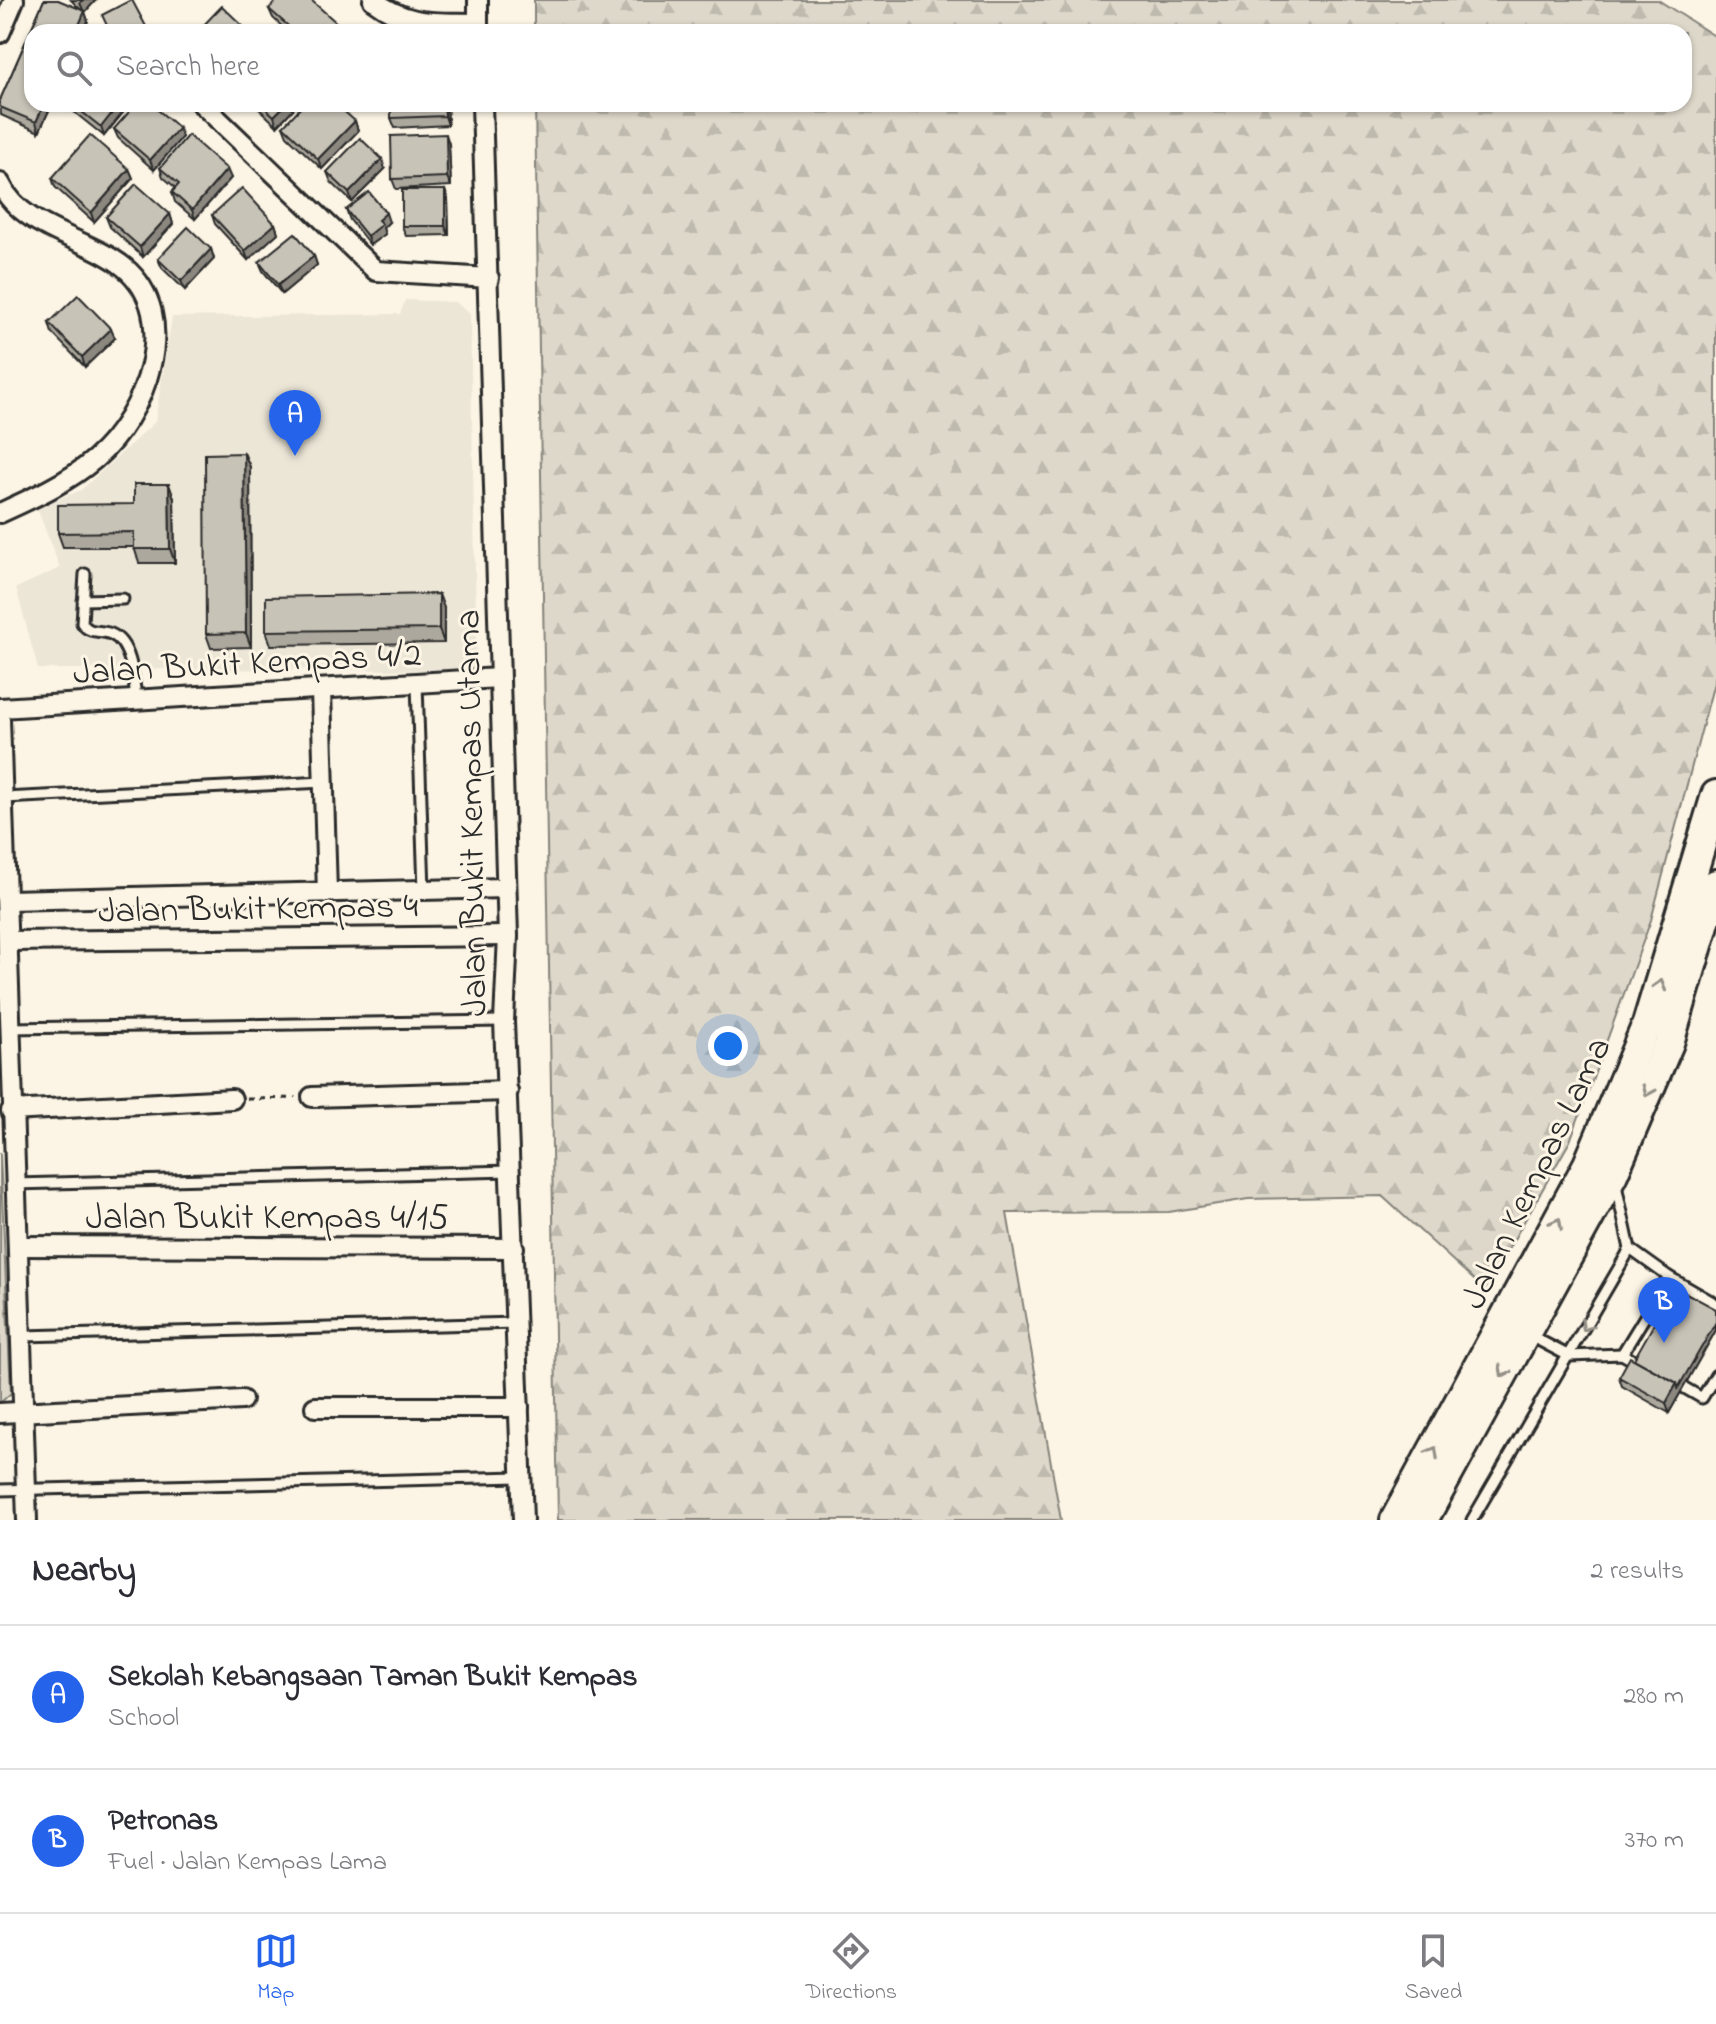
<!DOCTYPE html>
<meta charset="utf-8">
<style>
body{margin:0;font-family:"Indie Flower",sans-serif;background:#f2f2f3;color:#2b2b33}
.you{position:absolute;left:728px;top:1046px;width:28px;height:28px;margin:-20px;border:6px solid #fff;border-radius:50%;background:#1a73e8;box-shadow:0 0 0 12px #1a73e833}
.badge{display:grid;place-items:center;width:52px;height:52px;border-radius:50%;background:#2563eb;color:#fff;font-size:26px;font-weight:700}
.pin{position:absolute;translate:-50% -66px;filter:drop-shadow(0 2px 4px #0008)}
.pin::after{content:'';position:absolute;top:42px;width:28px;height:24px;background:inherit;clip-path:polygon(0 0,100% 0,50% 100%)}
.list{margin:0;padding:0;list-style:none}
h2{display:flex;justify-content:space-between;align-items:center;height:104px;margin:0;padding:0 32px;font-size:34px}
h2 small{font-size:26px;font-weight:400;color:#7c7c81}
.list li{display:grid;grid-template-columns:52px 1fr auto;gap:24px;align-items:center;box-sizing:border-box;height:144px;padding:0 32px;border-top:2px solid #e1e1e2}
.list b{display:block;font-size:30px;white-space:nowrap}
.list p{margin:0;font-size:26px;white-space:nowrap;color:#7c7c81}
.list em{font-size:26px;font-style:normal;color:#7c7c81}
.icon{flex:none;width:44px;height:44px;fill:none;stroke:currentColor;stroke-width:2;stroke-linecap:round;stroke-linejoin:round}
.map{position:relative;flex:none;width:1716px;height:1520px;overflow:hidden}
.search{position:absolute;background:#fff;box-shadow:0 2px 6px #0004;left:24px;right:24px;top:24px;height:88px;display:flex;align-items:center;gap:20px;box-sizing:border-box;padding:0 28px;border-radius:24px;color:#7c7c81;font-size:30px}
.sheet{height:392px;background:#fff}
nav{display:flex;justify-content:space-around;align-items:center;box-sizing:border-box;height:112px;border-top:2px solid #e1e1e2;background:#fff;font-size:22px;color:#7c7c81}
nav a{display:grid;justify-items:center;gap:4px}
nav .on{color:#2563eb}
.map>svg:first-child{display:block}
.built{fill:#ece6d7}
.grass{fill:#ded8ca;stroke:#84827a;stroke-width:2}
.forest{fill:url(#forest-firs);stroke:#84827a;stroke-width:2}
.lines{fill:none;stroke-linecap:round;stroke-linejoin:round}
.service-casing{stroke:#2b2b2b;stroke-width:15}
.minor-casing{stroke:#2b2b2b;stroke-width:24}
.primary-casing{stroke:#2b2b2b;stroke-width:34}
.path{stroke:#2b2b2b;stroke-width:3;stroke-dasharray:6 6;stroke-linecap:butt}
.service{stroke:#fcf5e5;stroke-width:9}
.minor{stroke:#fcf5e5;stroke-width:18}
.primary{stroke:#fcf5e5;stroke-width:28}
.wall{fill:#aca89d;stroke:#2b2b2b;stroke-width:2}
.shaded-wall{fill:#8c8880;stroke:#2b2b2b;stroke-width:2}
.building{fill:#c8c3b7;stroke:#2b2b2b;stroke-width:2}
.oneway{stroke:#949088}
.labels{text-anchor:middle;stroke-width:6;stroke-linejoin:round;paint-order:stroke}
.street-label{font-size:36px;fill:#2b2b2b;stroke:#fcf5e5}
</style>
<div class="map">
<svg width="1716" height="1520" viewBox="0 0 1716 1520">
<defs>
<pattern id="forest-firs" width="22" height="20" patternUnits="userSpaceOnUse" patternTransform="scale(2)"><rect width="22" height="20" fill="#ded8ca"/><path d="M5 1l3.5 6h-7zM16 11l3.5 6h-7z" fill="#bfbaae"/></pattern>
</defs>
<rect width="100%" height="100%" fill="#fcf5e5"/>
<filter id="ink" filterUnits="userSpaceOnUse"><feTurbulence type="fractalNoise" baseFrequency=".0125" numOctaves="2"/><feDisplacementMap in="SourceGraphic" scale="16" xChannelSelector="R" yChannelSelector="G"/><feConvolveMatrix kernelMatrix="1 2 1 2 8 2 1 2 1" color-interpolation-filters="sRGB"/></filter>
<g filter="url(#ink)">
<path class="built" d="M 405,300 L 455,302 L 470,314 L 477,670 L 38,669 L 16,588 L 60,568 L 37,508 L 81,490 L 155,422 L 172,317 L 400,314 Z"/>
<path class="grass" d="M 0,1153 L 11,1393 L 0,1403 Z"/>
<path class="forest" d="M 534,0 L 1658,0 L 1716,37 L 1716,675 L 1651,920 L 1570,1141 L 1485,1290 L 1382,1196 L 1248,1199 L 1169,1212 L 1007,1213 L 1061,1520 L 558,1520 L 535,104 L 1684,104 L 1684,32 L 534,32 Z"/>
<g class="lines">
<defs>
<g id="service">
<path d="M 85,574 L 82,623 C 90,635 99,629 111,634 C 132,643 134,681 136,699"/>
<path d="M 83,600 L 123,599"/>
<path d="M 417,684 L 424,890"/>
<path d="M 4,798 L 324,782"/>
<path d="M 8,1028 L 504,1021"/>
<path d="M 15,1184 L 511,1171"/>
<path d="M 1616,1185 L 1630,1249 L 1669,1277 L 1716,1304"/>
<path d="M 1527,1334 L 1569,1356 L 1622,1354 L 1636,1362"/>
<path d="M 23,1336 L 516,1323"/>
<path d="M 1622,1354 L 1669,1277"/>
<path d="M 1683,1387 L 1702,1398 L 1716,1375"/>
<path d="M 0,1490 L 522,1477"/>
<path d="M 1472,1520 L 1630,1249"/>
</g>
<g id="minor">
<path d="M 373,0 C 409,27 435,22 478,23"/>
<path d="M 478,0 L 478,32"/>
<path d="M 0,33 L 14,0"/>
<path d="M 202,104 L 376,271 L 489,278"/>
<path d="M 482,104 L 508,936 L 504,1021 L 523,1520"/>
<path d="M 0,183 C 22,230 87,237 124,267 C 184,317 145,416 95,459 C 67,483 33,498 0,513"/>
<path d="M 321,690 L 327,893"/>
<path d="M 0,708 L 499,678"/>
<path d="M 0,719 L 27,1520"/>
<path d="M 8,900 L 505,888"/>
<path d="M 8,941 L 508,936"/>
<path d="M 312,1097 L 508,1091"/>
<path d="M 11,1111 L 232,1099"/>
<path d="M 20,1246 L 514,1248"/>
<path d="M 315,1407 L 519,1407"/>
<path d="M 0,1413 L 242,1400"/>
</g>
<g id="primary">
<path d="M 1395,1520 L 1588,1164 L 1647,1024 L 1716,795"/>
<path d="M 1423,1520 L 1613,1174 L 1669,1043 L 1716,884"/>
</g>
</defs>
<use href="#service" class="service-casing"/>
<use href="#minor" class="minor-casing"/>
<use href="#primary" class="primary-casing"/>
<path class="path" d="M 247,1099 L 296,1098"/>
<use href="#service" class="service"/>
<use href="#minor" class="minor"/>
<use href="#primary" class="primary"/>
</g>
<g class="wall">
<path d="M 44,0 L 58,0 L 81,10 L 71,0 L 96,0 L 85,12 L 88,21 L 83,32 L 32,32 L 32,104 L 52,104 L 39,132 L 1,115 L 0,100 Z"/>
<path d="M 269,9 L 347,32 L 288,32 L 273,18 Z"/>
<path d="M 71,104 L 130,104 L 104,136 L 74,112 Z"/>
<path d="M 254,104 L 298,104 L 277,126 Z"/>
<path d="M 391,104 L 447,104 L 448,125 L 395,128 L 391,118 Z"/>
<path d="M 355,121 L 358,131 L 322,169 L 287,136 L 283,126 Z"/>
<path d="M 179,128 L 182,137 L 154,170 L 118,138 L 114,129 Z"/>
<path d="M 449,144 L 451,186 L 396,189 L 392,179 Z"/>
<path d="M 160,168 L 231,178 L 195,219 L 175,202 L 172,192 L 176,188 L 163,177 Z"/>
<path d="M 129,169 L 133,178 L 94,222 L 55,187 L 52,178 Z"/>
<path d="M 385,169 L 352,202 L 331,182 L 327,172 Z"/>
<path d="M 445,190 L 448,199 L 449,235 L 406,236 L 402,226 Z"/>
<path d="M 346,210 L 389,222 L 383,228 L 385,234 L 370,245 L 350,220 Z"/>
<path d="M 170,214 L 173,224 L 143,257 L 110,227 L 106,217 Z"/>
<path d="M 212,215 L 275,224 L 278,233 L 248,260 L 215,224 Z"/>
<path d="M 211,249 L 214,259 L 185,290 L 162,268 L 158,259 Z"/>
<path d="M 314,256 L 317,265 L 282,294 L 263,271 L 259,262 Z"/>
<path d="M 49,323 L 115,338 L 85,367 L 52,333 Z"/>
<path d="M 244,453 L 250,467 L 251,647 L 211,648 L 206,634 Z"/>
<path d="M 174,498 L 175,563 L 139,563 L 134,547 L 63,547 L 58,533 L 134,504 Z"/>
<path d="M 444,608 L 444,643 L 271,645 L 266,631 Z"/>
<path d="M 1716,1330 L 1669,1413 L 1622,1386 L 1619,1377 L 1634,1359 Z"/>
</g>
<g class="shaded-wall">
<path d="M 83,0 L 96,0 L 85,12 L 88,21 L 83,32 L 76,32 L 84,12 L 80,3 Z"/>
<path d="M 44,104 L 52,104 L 39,132 L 36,122 Z"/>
<path d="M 119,104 L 130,104 L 104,136 L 101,127 Z"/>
<path d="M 286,104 L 298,104 L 277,126 L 274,116 Z"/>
<path d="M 444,104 L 447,104 L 448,125 L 445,116 Z"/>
<path d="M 355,121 L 358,131 L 322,169 L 318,159 Z"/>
<path d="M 179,128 L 182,137 L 154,170 L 150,160 Z"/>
<path d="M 446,134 L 449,144 L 451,186 L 447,177 Z"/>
<path d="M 382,159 L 385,169 L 352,202 L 349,193 Z"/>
<path d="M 129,169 L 133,178 L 94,222 L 91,213 Z"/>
<path d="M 227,169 L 231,178 L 195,219 L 192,210 Z"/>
<path d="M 445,190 L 448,199 L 449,235 L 445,226 Z"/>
<path d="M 386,213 L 389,222 L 383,228 L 385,234 L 370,245 L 367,236 L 378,220 Z"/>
<path d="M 170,214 L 173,224 L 143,257 L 140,247 Z"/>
<path d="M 275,224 L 278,233 L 248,260 L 245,251 Z"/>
<path d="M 211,249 L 214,259 L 185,290 L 181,281 Z"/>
<path d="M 314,256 L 317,265 L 282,294 L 278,285 Z"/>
<path d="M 111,329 L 115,338 L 85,367 L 82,357 Z"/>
<path d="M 244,453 L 250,467 L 251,647 L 246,633 Z"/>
<path d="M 169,484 L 174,498 L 175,563 L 170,549 Z"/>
<path d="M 439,594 L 444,608 L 444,643 L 439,629 Z"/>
<path d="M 1716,1322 L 1716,1330 L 1669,1413 L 1666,1403 L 1677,1383 Z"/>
</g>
<g class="building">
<path d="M 44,0 L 58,0 L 85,11 L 76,32 L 32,32 L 32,104 L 44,104 L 36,122 L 0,107 L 0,100 Z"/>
<path d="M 131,0 L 132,0 L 149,32 L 110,32 L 102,15 Z"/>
<path d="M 277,0 L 311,0 L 347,32 L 295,32 L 269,9 Z"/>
<path d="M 222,6 L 249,32 L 197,32 Z"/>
<path d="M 72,104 L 119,104 L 101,127 Z"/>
<path d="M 136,104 L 151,104 L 179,128 L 150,160 L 114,129 Z"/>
<path d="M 261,104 L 286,104 L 274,116 Z"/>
<path d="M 304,104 L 336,104 L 355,121 L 318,159 L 283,126 Z"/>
<path d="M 391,104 L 444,104 L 445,116 L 391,118 Z"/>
<path d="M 446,134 L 447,177 L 392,179 L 391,136 Z"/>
<path d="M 90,135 L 129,169 L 91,213 L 52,178 Z"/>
<path d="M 188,135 L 227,169 L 192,210 L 172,192 L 179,184 L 160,168 Z"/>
<path d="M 360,138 L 382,159 L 349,193 L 327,172 Z"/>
<path d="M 136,184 L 170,214 L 140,247 L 106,217 Z"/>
<path d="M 242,188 L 275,224 L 245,251 L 212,215 Z"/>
<rect x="402" y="190" width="43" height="36"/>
<path d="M 369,192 L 386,213 L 378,220 L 382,224 L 367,236 L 346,210 Z"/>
<path d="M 188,227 L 211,249 L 181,281 L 158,259 Z"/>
<path d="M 295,233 L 314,256 L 278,285 L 259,262 Z"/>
<path d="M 78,295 L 111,329 L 82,357 L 49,323 Z"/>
<path d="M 244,453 L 246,633 L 206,634 L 205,454 Z"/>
<path d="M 134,484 L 169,484 L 170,549 L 134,549 L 134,532 L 58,533 L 58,505 L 134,504 Z"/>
<path d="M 439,594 L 439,629 L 266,631 L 266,597 Z"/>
<path d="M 1675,1287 L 1716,1309 L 1716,1322 L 1678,1388 L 1677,1383 L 1634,1359 Z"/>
<path d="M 1630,1357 L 1677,1383 L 1666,1403 L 1619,1377 Z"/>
</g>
<defs><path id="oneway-chevron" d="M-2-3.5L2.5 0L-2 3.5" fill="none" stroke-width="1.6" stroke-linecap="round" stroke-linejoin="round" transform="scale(2)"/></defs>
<g class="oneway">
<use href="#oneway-chevron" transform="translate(1660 985) rotate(-73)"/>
<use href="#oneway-chevron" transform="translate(1648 1091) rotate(113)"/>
<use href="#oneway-chevron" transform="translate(1557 1223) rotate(-62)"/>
<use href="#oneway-chevron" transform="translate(1586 1326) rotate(120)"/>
<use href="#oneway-chevron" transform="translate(1504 1372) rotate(119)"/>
<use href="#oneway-chevron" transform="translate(1433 1452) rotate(-61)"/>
</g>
</g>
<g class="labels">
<g class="street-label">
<text transform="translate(247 661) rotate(-3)" y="13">Jalan Bukit Kempas 4/2</text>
<text transform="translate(469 813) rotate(-91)" y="13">Jalan Bukit Kempas Utama</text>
<text transform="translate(258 906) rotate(-1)" y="13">Jalan Bukit Kempas 4</text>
<text transform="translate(1534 1172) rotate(-64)" y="13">Jalan Kempas Lama</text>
<text x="267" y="1228">Jalan Bukit Kempas 4/15</text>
</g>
</g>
</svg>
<div class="you"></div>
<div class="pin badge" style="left:295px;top:456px">A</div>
<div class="pin badge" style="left:1664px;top:1343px">B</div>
<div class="search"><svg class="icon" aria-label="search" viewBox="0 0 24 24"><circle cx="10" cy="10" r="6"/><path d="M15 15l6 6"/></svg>Search here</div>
</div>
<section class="sheet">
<h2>Nearby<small>2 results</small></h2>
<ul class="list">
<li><span class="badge">A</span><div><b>Sekolah Kebangsaan Taman Bukit Kempas</b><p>School</p></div><em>280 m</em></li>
<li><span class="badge">B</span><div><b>Petronas</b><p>Fuel · Jalan Kempas Lama</p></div><em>370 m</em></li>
</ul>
</section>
<nav>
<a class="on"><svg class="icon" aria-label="map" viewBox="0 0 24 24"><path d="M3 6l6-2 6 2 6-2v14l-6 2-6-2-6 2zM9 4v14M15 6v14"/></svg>Map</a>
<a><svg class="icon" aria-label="directions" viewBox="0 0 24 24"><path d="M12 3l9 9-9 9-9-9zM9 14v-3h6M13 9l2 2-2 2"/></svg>Directions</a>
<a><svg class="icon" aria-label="saved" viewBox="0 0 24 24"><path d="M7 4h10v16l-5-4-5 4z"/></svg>Saved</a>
</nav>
